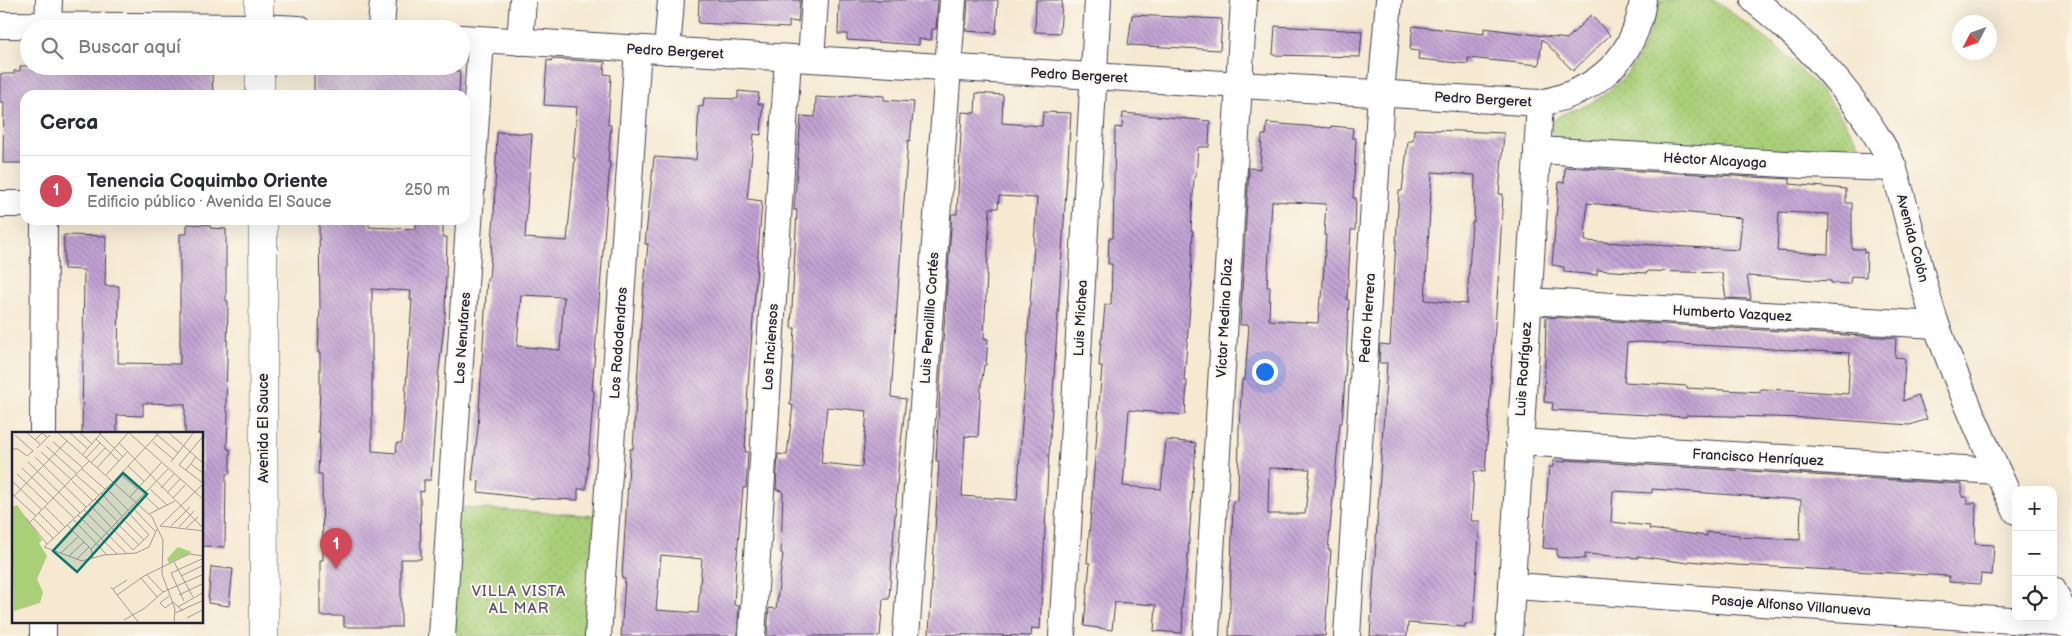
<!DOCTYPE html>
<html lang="es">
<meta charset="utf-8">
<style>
body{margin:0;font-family:"Balsamiq Sans",sans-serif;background:#f2f2f3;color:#2b2b33}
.controls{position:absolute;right:15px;bottom:15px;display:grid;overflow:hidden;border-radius:10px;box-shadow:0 5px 20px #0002}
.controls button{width:45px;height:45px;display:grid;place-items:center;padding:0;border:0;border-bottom:1px solid #e1e1e2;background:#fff;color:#2b2b33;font:25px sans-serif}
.compass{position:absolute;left:1952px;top:15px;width:45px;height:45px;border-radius:50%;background:#fff;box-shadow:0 5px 20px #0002;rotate:228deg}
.you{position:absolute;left:1264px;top:371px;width:18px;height:18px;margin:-12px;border:4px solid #fff;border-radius:50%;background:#1a73e8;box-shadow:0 0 0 8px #1a73e833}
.badge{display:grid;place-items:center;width:32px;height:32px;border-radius:50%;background:#d1495b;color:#fff;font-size:16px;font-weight:700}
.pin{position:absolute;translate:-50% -41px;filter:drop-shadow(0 1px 2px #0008)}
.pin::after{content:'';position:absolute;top:26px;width:18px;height:15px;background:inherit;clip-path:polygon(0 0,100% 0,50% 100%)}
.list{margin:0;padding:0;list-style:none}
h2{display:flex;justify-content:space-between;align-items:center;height:65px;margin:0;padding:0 20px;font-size:21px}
h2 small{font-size:16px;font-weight:400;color:#7c7c81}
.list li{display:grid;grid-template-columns:32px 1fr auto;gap:15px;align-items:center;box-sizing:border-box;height:70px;padding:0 20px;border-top:1px solid #e1e1e2}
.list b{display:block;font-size:19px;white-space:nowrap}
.list p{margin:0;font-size:16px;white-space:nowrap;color:#7c7c81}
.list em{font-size:16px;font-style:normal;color:#7c7c81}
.icon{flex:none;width:28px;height:28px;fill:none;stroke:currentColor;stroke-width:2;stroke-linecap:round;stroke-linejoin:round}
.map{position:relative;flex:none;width:2072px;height:636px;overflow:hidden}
.search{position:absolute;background:#fff;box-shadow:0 5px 20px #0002;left:20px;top:20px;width:450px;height:55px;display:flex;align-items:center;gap:12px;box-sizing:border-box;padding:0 18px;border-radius:28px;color:#7c7c81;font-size:19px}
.panel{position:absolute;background:#fff;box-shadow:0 5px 20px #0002;left:20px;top:90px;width:450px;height:135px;border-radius:15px}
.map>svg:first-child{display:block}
.park{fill:url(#park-dots);stroke:#66785a}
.building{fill:url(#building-back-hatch);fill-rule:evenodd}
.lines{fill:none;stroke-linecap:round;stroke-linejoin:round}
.minor-casing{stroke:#424052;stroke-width:28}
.tertiary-casing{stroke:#424052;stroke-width:29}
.minor{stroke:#fff;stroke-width:26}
.tertiary{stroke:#fff;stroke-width:28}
.labels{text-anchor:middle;stroke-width:4;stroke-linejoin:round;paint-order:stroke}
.street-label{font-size:14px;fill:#22223b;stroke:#fbf7ec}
.neighbourhood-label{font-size:15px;letter-spacing:1px;fill:#5a4f71;stroke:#fbf7ec}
.inset-road{fill:none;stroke:#a19996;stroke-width:1}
.view{fill:#0f766e;fill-opacity:0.15;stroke:#0f766e;stroke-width:2.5}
.inset-edge{fill:none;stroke:#22223b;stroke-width:2.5}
</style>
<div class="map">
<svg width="2072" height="636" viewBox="0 0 2072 636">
<defs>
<pattern id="park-dots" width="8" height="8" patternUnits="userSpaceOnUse" patternTransform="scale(1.25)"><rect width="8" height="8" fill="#a9cf79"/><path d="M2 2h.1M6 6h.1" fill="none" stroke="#91b16a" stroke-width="1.8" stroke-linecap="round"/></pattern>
<pattern id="building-back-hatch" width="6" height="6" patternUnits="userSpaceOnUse" patternTransform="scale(1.25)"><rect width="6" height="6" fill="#c2a2d4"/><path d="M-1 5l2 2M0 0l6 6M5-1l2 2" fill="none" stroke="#9d84ad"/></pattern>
</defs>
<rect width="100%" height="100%" fill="#fbf7ec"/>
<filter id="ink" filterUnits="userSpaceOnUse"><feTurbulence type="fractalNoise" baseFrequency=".02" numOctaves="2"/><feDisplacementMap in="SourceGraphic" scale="10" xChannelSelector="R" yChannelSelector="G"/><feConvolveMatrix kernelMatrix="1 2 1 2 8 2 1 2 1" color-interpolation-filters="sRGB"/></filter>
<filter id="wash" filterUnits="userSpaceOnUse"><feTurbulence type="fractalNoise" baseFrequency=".0096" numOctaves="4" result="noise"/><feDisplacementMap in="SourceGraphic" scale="20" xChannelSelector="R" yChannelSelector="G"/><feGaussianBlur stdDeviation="1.12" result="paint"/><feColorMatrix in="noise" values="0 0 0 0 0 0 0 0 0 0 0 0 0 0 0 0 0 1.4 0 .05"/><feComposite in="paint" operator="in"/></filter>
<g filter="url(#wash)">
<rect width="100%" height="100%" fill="#f5e9d2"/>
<g class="park">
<path d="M 1655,0 C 1667,0 1703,0 1712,0 C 1722,4 1732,14 1741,20 C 1793,56 1839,104 1868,160 L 1561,144 L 1553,137 L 1551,124 C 1561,110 1576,111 1591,103 C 1615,90 1636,67 1646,41 C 1652,29 1652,13 1655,0 Z"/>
<path d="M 456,507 L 598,516 L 591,636 L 449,636 Z"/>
</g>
<g id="blocks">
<g class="building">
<path d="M 699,0 L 800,0 L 798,22 L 789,21 L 789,28 L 698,23 Z"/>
<path d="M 839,0 L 938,0 L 936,29 L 932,29 L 931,40 L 919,39 L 919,45 L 847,40 L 847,34 L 838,34 Z"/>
<path d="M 968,0 L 998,0 L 996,33 L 966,31 Z"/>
<path d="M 1036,0 L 1062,0 L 1060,33 L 1035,32 Z"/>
<path d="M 1132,15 L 1222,19 L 1220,50 L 1128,45 Z"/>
<path d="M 1591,15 L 1610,35 L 1573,71 L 1542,39 L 1539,65 L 1468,58 L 1468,64 L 1418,59 L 1419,51 L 1410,50 L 1413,26 L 1484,34 L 1484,28 L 1567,39 Z"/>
<path d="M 1275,26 L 1362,31 L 1360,57 L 1273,55 Z"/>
<path d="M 552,59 L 605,62 L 604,74 L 611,75 L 608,125 L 611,125 L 608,162 L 610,162 L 592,390 L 594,391 L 589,451 L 586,489 L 578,489 L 578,500 L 528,498 L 478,492 L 479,481 L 472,480 L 478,428 L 487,278 L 489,278 L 494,216 L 497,132 L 532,134 L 525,238 L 567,241 L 575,158 L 573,158 L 577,107 L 544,105 L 547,60 L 552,61 ZM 521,295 L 564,297 L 560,350 L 517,346 Z"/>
<path d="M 20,66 L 206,66 L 206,74 L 212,74 L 213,95 L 25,95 L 25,163 L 3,163 L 4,102 L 0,102 L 0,74 L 14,74 L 14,71 L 20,71 Z"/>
<path d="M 314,66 L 457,66 L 457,71 L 460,71 L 459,95 L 385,95 L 314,91 Z"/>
<path d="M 738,91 L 759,93 L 758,104 L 763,104 L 761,135 L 754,134 L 747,199 L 762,201 L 748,385 L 745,452 L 748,452 L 746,488 L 743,488 L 736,566 L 734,605 L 739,606 L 737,636 L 621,636 L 625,579 L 622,578 L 630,449 L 633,449 L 642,306 L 648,244 L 645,244 L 654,157 L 696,160 L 699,106 L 703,107 L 704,98 L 738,99 ZM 661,555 L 702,559 L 698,613 L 656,610 Z"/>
<path d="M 976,93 L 1003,95 L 1002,123 L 1042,126 L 1043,112 L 1071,113 L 1048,469 L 1040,629 L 1032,628 L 1031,636 L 929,634 L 939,461 L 936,461 L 940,385 L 952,214 L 957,214 L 962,112 L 975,113 ZM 999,196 L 1037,198 L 1017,500 L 962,496 L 965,436 L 978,437 L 981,386 L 984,365 L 986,365 L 988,339 L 984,338 L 990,208 L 998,208 Z"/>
<path d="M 857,94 L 884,96 L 884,100 L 914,102 L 910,141 L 908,140 L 891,397 L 906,399 L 899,459 L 889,599 L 883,599 L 880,636 L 767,636 L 769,608 L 776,609 L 783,554 L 781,553 L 783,491 L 776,490 L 778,454 L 787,455 L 793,405 L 790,405 L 795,328 L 791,328 L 797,210 L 794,210 L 801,116 L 815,117 L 816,97 L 835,98 ZM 827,407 L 867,411 L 862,467 L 821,463 Z"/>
<path d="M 1123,113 L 1210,121 L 1209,147 L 1198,147 L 1196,177 L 1194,177 L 1191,231 L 1193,231 L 1191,280 L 1192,281 L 1184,381 L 1187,381 L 1185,415 L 1129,410 L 1123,486 L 1161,489 L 1166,440 L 1196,443 L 1187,568 L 1181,613 L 1183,613 L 1182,633 L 1154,631 L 1156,605 L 1115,602 L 1112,630 L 1084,626 L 1090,563 L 1087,563 L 1102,366 L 1099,366 L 1101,339 L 1102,339 L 1105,305 L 1111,305 L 1112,264 L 1108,264 L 1109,238 L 1113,238 L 1115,127 L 1122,128 Z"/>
<path d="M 1267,123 L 1331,128 L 1331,126 L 1353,128 L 1352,138 L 1356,138 L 1353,198 L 1356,198 L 1355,230 L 1351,230 L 1347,300 L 1349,300 L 1346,361 L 1342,423 L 1340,423 L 1328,550 L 1331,550 L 1325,636 L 1229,636 L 1233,501 L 1238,501 L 1239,427 L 1242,380 L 1245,380 L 1249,325 L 1240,325 L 1249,168 L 1260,169 L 1262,135 L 1266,135 ZM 1272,201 L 1326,204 L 1324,235 L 1326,235 L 1322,298 L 1320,298 L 1318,323 L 1269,320 L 1270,287 L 1267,287 ZM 1269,468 L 1310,469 L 1305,514 L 1268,514 Z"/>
<path d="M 1414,129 L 1504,133 L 1499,194 L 1503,194 L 1499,268 L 1485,472 L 1474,471 L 1471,521 L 1480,521 L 1473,624 L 1465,624 L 1465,627 L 1408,623 L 1407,636 L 1370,636 L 1387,363 L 1379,363 L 1380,344 L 1390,345 L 1399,191 L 1402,191 L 1408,141 L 1413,141 ZM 1432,172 L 1475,175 L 1474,222 L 1472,222 L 1467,304 L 1425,300 Z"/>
<path d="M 1565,167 L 1790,179 L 1790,184 L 1846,189 L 1846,203 L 1852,203 L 1852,249 L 1864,249 L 1864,253 L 1867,252 L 1866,277 L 1851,276 L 1850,284 L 1831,283 L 1831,281 L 1747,276 L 1751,299 L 1726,298 L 1722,273 L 1648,271 L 1647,273 L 1597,270 L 1597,275 L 1564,272 L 1564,267 L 1552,265 L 1559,182 L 1564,183 ZM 1587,203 L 1742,218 L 1739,250 L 1585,241 ZM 1779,212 L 1829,214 L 1828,254 L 1777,251 Z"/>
<path d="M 319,220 L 369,220 L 369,227 L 416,229 L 416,220 L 443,220 L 443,237 L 447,237 L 445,316 L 438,379 L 431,480 L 424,480 L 424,492 L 420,491 L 421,559 L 401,559 L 401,627 L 344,627 L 344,616 L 320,616 L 320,560 L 323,560 L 322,474 L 318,474 L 320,432 L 318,432 L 320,391 L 320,353 L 318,353 L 320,308 ZM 372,289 L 411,291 L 410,300 L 412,300 L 402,443 L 397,443 L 396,453 L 372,451 Z"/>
<path d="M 187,224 L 210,225 L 210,228 L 226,229 L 226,301 L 228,301 L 226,411 L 228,411 L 227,449 L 230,449 L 230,474 L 226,474 L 225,547 L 202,546 L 202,434 L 185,434 L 185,404 L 143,403 L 143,416 L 117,415 L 117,434 L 82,434 L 84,270 L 64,269 L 64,235 L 106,236 L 105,286 L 119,286 L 118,363 L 180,364 L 180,234 L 187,234 Z"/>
<path d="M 1546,317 L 1896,338 L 1895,357 L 1905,358 L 1903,401 L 1918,395 L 1927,419 L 1910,425 L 1810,418 L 1686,415 L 1686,417 L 1552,410 L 1553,403 L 1544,402 ZM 1640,342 L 1850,353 L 1848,394 L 1789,390 L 1760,389 L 1760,392 L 1687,388 L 1687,386 L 1624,382 L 1627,343 Z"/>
<path d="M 1565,460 L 1962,484 L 1962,497 L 1967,497 L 1967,503 L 1976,503 L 1975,544 L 1994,545 L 1992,575 L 1981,574 L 1980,584 L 1949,582 L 1949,576 L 1736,565 L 1689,561 L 1688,563 L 1638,556 L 1638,558 L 1585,554 L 1585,559 L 1557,557 L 1557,549 L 1543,548 L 1549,467 L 1553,467 L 1553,461 L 1565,462 ZM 1652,489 L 1801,500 L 1800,540 L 1739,537 L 1739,535 L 1707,532 L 1707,536 L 1649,529 L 1650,526 L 1611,522 L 1613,491 L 1652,493 Z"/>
<path d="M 211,567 L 233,569 L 229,606 L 208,603 Z"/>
</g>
</g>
</g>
<g filter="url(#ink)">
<use href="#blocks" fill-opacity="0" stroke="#424052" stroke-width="1"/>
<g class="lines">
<defs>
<g id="minor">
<path d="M 1754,0 C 1800,37 1839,77 1871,127 C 1879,140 1890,155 1894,170 C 1911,222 1919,276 1937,327 C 1960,390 1987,451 2016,511"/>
<path d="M 0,25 L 259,27 L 299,29"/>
<path d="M 48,25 L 49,0"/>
<path d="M 381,29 L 383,0"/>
<path d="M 461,38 L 1540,103 C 1596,92 1635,59 1643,0"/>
<path d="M 520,42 L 523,0"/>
<path d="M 667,51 L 671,0"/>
<path d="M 811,59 L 815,0"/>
<path d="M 1537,150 L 1804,165 L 1894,168"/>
<path d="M 0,204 L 25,204"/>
<path d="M 1528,301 L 1936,325"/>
<path d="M 43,434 L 44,220"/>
<path d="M 1519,442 L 1997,471"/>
<path d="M 1513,586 L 2069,624"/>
<path d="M 2053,590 L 2072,629"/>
<path d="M 43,636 L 43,622"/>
<path d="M 442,636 L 481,40"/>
<path d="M 598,636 L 638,49"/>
<path d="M 752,636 L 788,58"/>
<path d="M 906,636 L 953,0"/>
<path d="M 1062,636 L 1098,0"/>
<path d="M 1206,636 L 1244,0"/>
<path d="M 1347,636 L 1381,93 L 1389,0"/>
<path d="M 1509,636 L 1540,103"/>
</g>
<g id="tertiary">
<path d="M 259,29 L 259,0"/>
<path d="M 260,66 L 260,95"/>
<path d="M 263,220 L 264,636"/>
</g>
</defs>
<use href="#minor" class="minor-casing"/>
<use href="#tertiary" class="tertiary-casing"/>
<use href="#minor" class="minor"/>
<use href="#tertiary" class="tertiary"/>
</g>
</g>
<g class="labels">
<g class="street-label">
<text transform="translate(675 51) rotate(3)" y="5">Pedro Bergeret</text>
<text transform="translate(1079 75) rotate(3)" y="5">Pedro Bergeret</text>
<text transform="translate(1483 99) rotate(3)" y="5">Pedro Bergeret</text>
<text transform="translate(1715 160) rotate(3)" y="5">Héctor Alcayaga</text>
<text transform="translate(1913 238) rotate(75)" y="5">Avenida Colón</text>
<text transform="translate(1732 313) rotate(3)" y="5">Humberto Vazquez</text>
<text transform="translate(929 318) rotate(-86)" y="5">Luis Penailillo Cortés</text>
<text transform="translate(1080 318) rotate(-87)" y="5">Luis Michea</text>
<text transform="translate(1224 318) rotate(-87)" y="5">Víctor Medina Díaz</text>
<text transform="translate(1367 318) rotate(-86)" y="5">Pedro Herrera</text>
<text transform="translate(462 338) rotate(-86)" y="5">Los Nenufares</text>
<text transform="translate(618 343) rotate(-86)" y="5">Los Rododendros</text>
<text transform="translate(770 347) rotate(-86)" y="5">Los Inciensos</text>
<text transform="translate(1523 369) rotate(-86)" y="5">Luis Rodríguez</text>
<text transform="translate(263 428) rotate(-90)" y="5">Avenida El Sauce</text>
<text transform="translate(1758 457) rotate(3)" y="5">Francisco Henríquez</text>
<text transform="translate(1791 605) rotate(4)" y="5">Pasaje Alfonso Villanueva</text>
</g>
<g class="neighbourhood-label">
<text x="519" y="596">VILLA VISTA<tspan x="519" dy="17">AL MAR</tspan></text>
</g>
</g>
<g transform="translate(12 432)">
<rect width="191" height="191" fill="#f5e9d2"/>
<path d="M 166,115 L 180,120 L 157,131 L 155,127 Z" fill="#a9cf79"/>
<path d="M 5,73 L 30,108 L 27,111 L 35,124 L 25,147 L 31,160 L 28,171 L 2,179 L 0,75 Z" fill="#a9cf79"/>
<path class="inset-road" d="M 14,0 L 28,12M 45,0 L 101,50 L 148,0M 57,0 L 76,17M 67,0 L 80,12M 86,0 L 111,25M 116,0 L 192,68M 142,0 L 166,21M 156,0 L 192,32M 84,7 L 107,29M 23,8 L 30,1 L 35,5M 41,10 L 71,36M 141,10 L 161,27M 107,11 L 192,97M 34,14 L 65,42M 25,16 L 38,3M 0,17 L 6,17 L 15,24 L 21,19 L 3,3M 29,20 L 60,48M 71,22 L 90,0M 23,25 L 74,75M 74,26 L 88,11M 16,30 L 68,81M 159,30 L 182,0M 79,31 L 93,16M 179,32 L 192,42M 116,34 L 132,49M 10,36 L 62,86M 85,36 L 116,1M 70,37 L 93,57M 174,38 L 184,25M 5,42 L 36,72M 108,42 L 126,57M 64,43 L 87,63M 94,43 L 116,19M 0,49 L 30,78M 60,49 L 81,69M 191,51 L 167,33 L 192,3M 94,56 L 117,79M 149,56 L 162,42M 138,57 L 155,73M 89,61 L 111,85M 155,61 L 168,47M 0,62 L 24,84M 132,63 L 147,77M 2,64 L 55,9M 118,65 L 149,31M 161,66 L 173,53M 83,67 L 106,90M 77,72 L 121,118M 33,75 L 53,95M 121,76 L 143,99M 72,78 L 115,122M 116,80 L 137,103M 27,81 L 47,101M 137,82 L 163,69M 66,83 L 105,122M 14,86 L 35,112M 110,86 L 132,108M 22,87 L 41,106M 61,87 L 95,123M 17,91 L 77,29M 105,91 L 127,113M 55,93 L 79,117M 148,94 L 192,51M 148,94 L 192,99M 159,94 L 178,75M 167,95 L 182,79M 174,96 L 186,85M 145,97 L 137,115 L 124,121 L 92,123 L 70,129 L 32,115 L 101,50 L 140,85 L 151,108 L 150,142 L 163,177 L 162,191M 121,118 L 137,103M 42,119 L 61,99M 49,121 L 67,104M 57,124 L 72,110M 81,126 L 79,117 L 156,37M 65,127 L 77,115M 162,130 L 181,165M 135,143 L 151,160M 169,144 L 192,133M 129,146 L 145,165M 99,155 L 127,191M 101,157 L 115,148M 105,163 L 132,144 L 177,122 L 192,124M 167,163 L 192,151M 157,164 L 148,171 L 153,176 L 161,170 L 171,179M 172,169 L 159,141 L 192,126M 166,175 L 192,160M 163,181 L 192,168M 175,186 L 192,177M 112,188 L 133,176 L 151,160 L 192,142"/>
<path class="view" d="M 111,41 L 135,62 L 65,140 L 41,119 Z"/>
<rect width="191" height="191" class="inset-edge"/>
</g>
</svg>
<div class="controls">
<button>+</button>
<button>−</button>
<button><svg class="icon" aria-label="locate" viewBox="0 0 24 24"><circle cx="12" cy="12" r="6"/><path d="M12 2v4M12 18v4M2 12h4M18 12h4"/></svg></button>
</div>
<svg class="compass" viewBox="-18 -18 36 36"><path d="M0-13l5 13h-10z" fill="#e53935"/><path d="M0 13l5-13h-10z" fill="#7c7c81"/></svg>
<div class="you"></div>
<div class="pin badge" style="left:336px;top:569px">1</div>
<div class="search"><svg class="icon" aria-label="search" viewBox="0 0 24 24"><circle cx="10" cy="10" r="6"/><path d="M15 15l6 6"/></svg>Buscar aquí</div>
<section class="panel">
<h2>Cerca<small></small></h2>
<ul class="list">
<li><span class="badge">1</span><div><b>Tenencia Coquimbo Oriente</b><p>Edificio público · Avenida El Sauce</p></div><em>250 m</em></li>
</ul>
</section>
</div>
